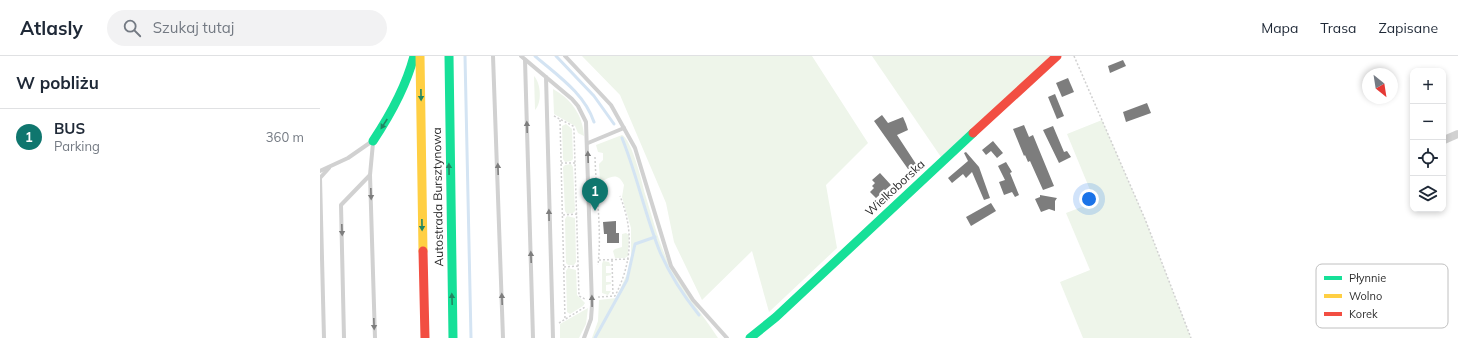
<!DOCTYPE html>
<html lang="pl">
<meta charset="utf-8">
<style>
body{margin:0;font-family:Mulish,sans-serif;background:#f2f2f3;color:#1f2937}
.controls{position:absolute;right:12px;top:12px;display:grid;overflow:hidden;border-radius:8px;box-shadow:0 2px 6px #0003}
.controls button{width:36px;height:36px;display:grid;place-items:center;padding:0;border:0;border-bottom:1px solid #e0e1e3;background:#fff;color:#1f2937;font:20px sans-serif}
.compass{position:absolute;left:1042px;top:12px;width:36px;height:36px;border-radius:50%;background:#fff;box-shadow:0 2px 6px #0003;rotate:150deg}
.you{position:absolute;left:769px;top:143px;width:14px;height:14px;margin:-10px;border:3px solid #fff;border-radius:50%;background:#1a73e8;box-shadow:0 0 0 6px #1a73e833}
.badge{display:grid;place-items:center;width:26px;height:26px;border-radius:50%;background:#0f766e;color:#fff;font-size:13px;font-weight:700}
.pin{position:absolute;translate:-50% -33px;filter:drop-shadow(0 1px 2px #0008)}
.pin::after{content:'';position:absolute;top:21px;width:14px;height:12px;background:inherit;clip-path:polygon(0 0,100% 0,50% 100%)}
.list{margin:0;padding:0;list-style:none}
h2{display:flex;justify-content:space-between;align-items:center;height:52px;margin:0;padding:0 16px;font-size:17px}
h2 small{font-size:13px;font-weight:400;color:#747a83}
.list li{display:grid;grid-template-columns:26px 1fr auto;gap:12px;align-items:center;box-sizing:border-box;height:56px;padding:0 16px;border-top:1px solid #e0e1e3}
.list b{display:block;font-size:15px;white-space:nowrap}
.list p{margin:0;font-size:13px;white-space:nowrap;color:#747a83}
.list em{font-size:13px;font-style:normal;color:#747a83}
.icon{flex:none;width:22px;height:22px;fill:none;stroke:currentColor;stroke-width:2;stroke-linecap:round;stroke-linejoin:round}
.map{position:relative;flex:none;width:1138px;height:282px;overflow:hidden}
header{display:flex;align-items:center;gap:24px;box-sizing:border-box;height:56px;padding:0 20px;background:#fff;border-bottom:1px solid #e0e1e3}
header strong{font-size:19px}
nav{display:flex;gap:22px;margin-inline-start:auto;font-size:14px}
.search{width:280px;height:36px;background:#f2f2f3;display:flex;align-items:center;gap:10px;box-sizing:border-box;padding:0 14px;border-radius:22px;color:#747a83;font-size:15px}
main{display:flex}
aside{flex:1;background:#fff}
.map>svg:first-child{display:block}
.green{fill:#eef5ea}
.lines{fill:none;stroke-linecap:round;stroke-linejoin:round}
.stream{stroke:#d4e4f3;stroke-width:3}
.building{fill:#7d7d7d}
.path{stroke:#d1d1d1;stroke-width:1.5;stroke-dasharray:2 2;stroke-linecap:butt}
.lane{stroke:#d1d1d1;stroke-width:4}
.street{stroke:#d1d1d1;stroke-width:8}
.fast{stroke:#16e098;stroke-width:9}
.slow{stroke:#ffcf43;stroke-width:9}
.jam{stroke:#f24e42;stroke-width:9}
.oneway{fill:#218662}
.oneway2{fill:#7e7e7e}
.labels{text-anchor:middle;stroke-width:4;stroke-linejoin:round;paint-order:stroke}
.street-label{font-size:12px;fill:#2c2c2c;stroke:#fff}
.key{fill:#fff;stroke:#c0c0c0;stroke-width:1}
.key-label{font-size:11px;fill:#2c2c2c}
</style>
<header>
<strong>Atlasly</strong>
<div class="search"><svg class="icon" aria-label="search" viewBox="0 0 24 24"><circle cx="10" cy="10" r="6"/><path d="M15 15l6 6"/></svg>Szukaj tutaj</div>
<nav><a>Mapa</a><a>Trasa</a><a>Zapisane</a></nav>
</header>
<main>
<aside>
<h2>W pobliżu<small></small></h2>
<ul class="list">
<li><span class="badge">1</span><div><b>BUS</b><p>Parking</p></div><em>360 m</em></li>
</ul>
</aside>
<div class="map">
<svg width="1138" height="282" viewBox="0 0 1138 282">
<rect width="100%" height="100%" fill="#fff"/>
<g class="green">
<path d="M 262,0 L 492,0 L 548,87 L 506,129 L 517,192 L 449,256 L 432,195 L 382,244 L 354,186 L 346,147 L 300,39 Z"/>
<path d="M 552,0 L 731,0 L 621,101 Z"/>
<path d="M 214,20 C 221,27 222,47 215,54 Z"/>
<path d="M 233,33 C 251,43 263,59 264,80 L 258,77 L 255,70 L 234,58 Z"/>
<path d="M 782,64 L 825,163 L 871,282 L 763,282 L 740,226 L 770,214 L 746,157 L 775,146 L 747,78 Z"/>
<path d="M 246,68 L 252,73 L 253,103 L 251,105 L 245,106 L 243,103 L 242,70 Z"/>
<path d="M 302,79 C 312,84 322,126 325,138 C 333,163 339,190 352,213 C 365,238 383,259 398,282 L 272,282 L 278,265 L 279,244 L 296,242 L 307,218 L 311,200 L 311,172 L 302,141 L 304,129 C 297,113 288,124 280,125 L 279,108 L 283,104 L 283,97 L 278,96 L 276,89 Z"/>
<path d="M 251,108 L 253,111 L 255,155 L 253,157 L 247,158 L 245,155 L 243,111 L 245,109 Z"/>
<path d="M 247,160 L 255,162 L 256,206 L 254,209 L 248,209 L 246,207 L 245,163 Z"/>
<path d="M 302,178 L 306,177 L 309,179 L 308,200 L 305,202 L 295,202 L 293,195 L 295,193 L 302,191 Z"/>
<path d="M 283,205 L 289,206 L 291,210 L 286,210 L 286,217 L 291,217 L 291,219 L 286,220 L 286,226 L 291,226 L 291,228 L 286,229 L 286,235 L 291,235 L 288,239 L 282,237 L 282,208 Z"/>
<path d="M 248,212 L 256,214 L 257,239 L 265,247 L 263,250 L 250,258 L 247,256 L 246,215 Z"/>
<path d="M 268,252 L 266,268 L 259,282 L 240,282 L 240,268 Z"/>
</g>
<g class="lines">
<g class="stream">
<path d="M 145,0 L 151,282"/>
<path d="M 215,0 C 238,20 264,37 274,66"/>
<path d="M 236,0 L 274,40 L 294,68"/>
<path d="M 302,82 C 317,119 325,159 340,196 C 350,219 363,239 379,259"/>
<path d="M 275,282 L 307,224 L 315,188 L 335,181"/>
</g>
</g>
<g class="building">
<path d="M 803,4 L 806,10 L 790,17 L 788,10 Z"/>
<path d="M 748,22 L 754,36 L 742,41 L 736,27 Z"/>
<path d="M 735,38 L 744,60 L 737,63 L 728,41 Z"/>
<path d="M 827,47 L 831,57 L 806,66 L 803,56 Z"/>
<path d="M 562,59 L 568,67 L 583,61 L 586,68 L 588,74 L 577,79 L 596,108 L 588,113 L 554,65 Z"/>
<path d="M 704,69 L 709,81 L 713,79 L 734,130 L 723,134 L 710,105 L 708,106 L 705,99 L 704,100 L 693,73 Z"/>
<path d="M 733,70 L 744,96 L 747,95 L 751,101 L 739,107 L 723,74 Z"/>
<path d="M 673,85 L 683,97 L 677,102 L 671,95 L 666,99 L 662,94 Z"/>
<path d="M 646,96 L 659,111 L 670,142 L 664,144 L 652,116 L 646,122 L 643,118 L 632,127 L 628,122 L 648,105 L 644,97 Z"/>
<path d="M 686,106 L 692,116 L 690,117 L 699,139 L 695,141 L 692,136 L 684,139 L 679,126 L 685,124 L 678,110 Z"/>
<path d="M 560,117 L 571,129 L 556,142 L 550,136 L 554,132 L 552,130 L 555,127 L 552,124 Z"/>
<path d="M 720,139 L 737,142 L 735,145 L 735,155 L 729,153 L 721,156 L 715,143 L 720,141 Z"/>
<path d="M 671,147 L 676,155 L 651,170 L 646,161 Z"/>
<path d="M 296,165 L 296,177 L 299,177 L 299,187 L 287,187 L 287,178 L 284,178 L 283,166 Z"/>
</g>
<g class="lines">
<g class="path">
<path d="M 754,0 L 825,163 L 871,282"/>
<path d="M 234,60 L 253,70 L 254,74 L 259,240 L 265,243"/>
<path d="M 240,64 L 245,263"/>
<path d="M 275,101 C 276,137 282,173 278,209"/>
<path d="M 241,107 L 255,107"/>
<path d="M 243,159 L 257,158"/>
<path d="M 279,204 L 309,203"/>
<path d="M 292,204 L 293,240"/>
<path d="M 244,211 L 258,210"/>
<path d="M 278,241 L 295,240 C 312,207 314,175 300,140"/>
<path d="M 239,267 L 265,251"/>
</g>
<g class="lane">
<path d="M 173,0 L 183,282"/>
<path d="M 201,0 L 252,43 L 258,50 L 266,66 L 272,249 L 271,263 L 264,282"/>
<path d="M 245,0 L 291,49 L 315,92 L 351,210 L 373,244 L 407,282"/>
<path d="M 205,4 L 213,282"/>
<path d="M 226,21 L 233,282"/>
<path d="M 53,87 L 50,119 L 55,282"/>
<path d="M 268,87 L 304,72"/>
<path d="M 0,115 L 28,102 L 51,86"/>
<path d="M 4,282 L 0,122 L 9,112"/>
<path d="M 24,282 L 21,149 L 50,119"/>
</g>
<path class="street" d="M 1124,84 L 1138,78"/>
<g class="fast">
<path d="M 129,0 L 133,282"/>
<path d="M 53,85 C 71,58 86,31 94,0"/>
<path d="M 430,282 L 456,261 L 653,77"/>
</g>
<path class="slow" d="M 100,0 L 103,195"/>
<g class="jam">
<path d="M 653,77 L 737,0"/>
<path d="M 103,195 L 105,282"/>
</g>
</g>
<defs><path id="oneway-solid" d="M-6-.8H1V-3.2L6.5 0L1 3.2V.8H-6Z"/></defs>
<g class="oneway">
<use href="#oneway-solid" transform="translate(101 39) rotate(89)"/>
<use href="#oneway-solid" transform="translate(64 68) rotate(123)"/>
<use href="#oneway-solid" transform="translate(129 113) rotate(-91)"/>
<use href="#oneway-solid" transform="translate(102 169) rotate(89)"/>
<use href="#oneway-solid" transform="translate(132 243) rotate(-92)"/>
</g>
<g class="oneway2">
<use href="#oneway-solid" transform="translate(207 71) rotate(-92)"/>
<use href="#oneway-solid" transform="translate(268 101) rotate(-92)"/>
<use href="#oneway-solid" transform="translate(178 113) rotate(-92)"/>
<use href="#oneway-solid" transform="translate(51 138) rotate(88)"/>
<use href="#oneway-solid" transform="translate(229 159) rotate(-91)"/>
<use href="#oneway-solid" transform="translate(22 174) rotate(88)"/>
<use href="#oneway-solid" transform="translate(211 201) rotate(-92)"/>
<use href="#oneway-solid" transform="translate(182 243) rotate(-92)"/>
<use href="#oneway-solid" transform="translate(272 245) rotate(-91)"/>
<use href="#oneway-solid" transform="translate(54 268) rotate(88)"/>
</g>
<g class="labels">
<g class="street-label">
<text transform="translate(575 132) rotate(-43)" y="4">Wielkoborska</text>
<text transform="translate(118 141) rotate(-91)" y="4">Autostrada Bursztynowa</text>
</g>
</g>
<rect x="996" y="208" width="132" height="64" rx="6" class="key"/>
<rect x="1004" y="220" width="18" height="4" fill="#16e098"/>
<rect x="1004" y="238" width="18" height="4" fill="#ffcf43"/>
<rect x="1004" y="256" width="18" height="4" fill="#f24e42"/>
<g class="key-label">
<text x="1029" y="226">Płynnie</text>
<text x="1029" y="244">Wolno</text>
<text x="1029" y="262">Korek</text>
</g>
</svg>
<div class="controls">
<button>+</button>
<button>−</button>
<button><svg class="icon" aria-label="locate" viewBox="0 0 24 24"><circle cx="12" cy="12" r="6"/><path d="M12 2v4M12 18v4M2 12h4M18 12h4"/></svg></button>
<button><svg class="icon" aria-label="layers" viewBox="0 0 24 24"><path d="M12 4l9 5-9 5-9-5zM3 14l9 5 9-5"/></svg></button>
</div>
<svg class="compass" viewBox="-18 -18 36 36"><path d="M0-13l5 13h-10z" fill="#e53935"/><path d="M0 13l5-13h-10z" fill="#747a83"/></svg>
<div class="you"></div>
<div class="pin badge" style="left:275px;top:155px">1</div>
</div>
</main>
